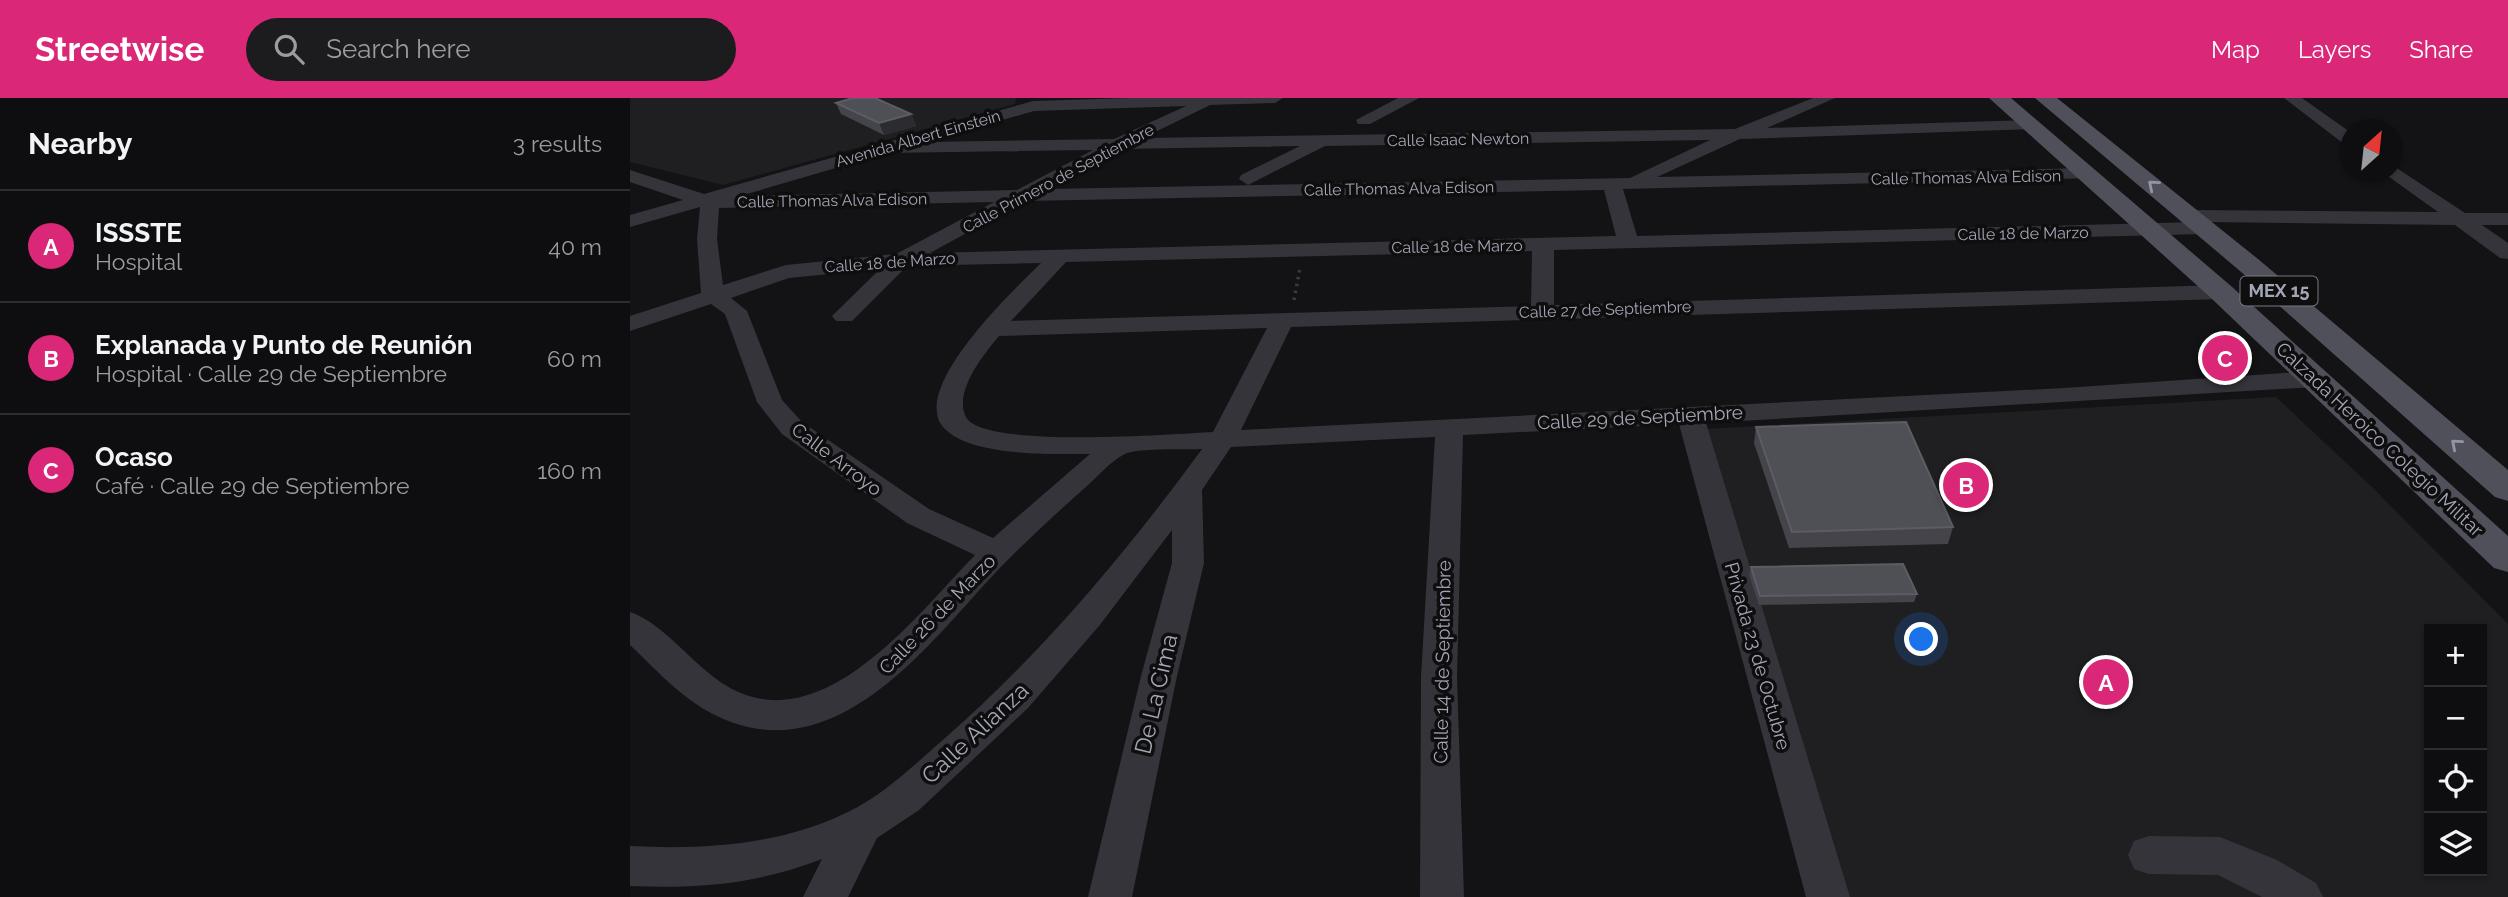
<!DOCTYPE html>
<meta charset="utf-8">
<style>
body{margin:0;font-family:Raleway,sans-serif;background:#1c1c1e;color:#f1f3f6}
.controls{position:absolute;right:21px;bottom:21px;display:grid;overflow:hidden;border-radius:0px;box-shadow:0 2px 5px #0004}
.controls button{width:63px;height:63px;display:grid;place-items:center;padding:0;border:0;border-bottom:2px solid #2e2e30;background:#0e0e10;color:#f1f3f6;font:35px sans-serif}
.compass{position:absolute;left:1710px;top:21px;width:63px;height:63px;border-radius:50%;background:#0e0e10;box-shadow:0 2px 5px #0004;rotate:27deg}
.you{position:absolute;left:1292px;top:542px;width:24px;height:24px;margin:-18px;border:5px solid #fff;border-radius:50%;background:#1a73e8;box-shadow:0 0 0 10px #1a73e833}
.badge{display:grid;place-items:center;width:46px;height:46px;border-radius:50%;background:#db2777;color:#fff;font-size:23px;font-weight:700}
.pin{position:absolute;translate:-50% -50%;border:4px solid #fff;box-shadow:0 2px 7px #0006}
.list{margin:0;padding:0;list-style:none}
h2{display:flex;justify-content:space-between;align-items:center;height:91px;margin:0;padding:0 28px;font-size:30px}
h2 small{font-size:23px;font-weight:400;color:#9b9c9f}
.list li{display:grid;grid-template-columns:46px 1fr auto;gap:21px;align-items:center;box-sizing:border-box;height:112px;padding:0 28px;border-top:2px solid #2e2e30}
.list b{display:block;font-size:26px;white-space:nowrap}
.list p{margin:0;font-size:23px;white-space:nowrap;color:#9b9c9f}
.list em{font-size:23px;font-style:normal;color:#9b9c9f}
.icon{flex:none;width:38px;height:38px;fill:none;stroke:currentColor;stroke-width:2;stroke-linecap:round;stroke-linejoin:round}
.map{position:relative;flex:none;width:1878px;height:799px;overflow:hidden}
header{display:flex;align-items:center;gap:42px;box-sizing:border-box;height:98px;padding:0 35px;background:#db2777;color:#fff}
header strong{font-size:33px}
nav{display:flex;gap:38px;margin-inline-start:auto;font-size:24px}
.search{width:490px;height:63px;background:#1c1c1e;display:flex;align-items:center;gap:18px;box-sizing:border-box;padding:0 24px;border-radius:38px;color:#9b9c9f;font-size:26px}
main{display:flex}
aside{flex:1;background:#0e0e10}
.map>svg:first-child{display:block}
.built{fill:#1f1f22;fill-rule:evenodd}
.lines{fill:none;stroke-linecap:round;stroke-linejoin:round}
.path{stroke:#3a3a41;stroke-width:3.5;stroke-dasharray:2.5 4.5;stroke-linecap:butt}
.minor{fill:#34343a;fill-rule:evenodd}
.major{fill:#4f5059;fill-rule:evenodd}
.wall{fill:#44444a}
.shaded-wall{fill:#2c2c30}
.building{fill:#4f4f56;stroke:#5c5c65;stroke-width:2}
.oneway{stroke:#9395a3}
.labels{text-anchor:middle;stroke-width:7;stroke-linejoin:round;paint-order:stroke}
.far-street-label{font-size:16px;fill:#a4a6b6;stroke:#0e0e0f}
.shield{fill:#0e0e0f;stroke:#777884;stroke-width:2}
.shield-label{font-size:18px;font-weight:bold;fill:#a4a6b6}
.street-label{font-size:19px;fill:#a4a6b6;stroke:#0e0e0f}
.near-street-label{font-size:23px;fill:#a4a6b6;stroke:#0e0e0f}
</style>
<header>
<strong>Streetwise</strong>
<div class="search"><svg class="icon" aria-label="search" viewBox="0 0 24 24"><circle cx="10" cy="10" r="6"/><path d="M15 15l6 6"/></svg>Search here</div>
<nav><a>Map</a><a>Layers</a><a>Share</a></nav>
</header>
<main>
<aside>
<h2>Nearby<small>3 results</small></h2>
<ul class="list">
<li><span class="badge">A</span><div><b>ISSSTE</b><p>Hospital</p></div><em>40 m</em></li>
<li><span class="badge">B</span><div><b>Explanada y Punto de Reunión</b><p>Hospital · Calle 29 de Septiembre</p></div><em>60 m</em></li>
<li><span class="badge">C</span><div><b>Ocaso</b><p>Café · Calle 29 de Septiembre</p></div><em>160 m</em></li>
</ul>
</aside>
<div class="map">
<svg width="1878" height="799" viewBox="0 0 1878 799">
<rect width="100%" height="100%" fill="#131315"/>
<g class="built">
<path d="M 0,0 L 386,0 L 385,6 L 93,87 L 0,64 Z"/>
<path d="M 1646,299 L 1743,390 L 1878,526 L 1878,799 L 1219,799 L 1074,331 ZM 1799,531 L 1852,531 L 1852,773 L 1799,773 Z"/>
</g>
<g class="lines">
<path class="path" d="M 664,202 L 670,170"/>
<g class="minor">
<path d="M 499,0 L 653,0 L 645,5 L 580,7 L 513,40 L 1105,31 L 1183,0 L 1205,0 L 1137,30 L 1401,22 L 1407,23 L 1409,27 L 1407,31 L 1110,41 L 1027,79 L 1458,70 L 1467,76 L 1465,80 L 993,91 L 1007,138 L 1567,124 L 1554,122 L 1551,118 L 1561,112 L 1808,114 L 1755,76 L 1754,74 L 1762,74 L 1762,67 L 1835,115 L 1878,115 L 1878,127 L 1852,127 L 1878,145 L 1878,161 L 1870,160 L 1825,127 L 1576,124 L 1585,130 L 1575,136 L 924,152 L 924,207 L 1591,187 L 1602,194 L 1591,201 L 661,229 L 611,332 L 1434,290 L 1685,273 L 1694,276 L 1698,281 L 1694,286 L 1685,289 L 1076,325 L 1220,799 L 1176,799 L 1049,326 L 833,337 L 827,579 L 834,799 L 790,799 L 791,579 L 805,339 L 601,349 L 572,392 L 574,465 L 547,578 L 502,799 L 458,799 L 511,578 L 542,465 L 542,432 L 469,528 L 398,610 L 289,712 L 247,740 L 218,799 L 173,799 L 192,761 C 128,786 68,791 0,788 L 0,748 C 73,752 151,747 218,714 C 255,696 284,667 315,640 C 412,555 496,455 572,351 C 555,352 505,349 493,357 C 480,364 468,378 457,388 C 421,420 386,452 354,487 C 283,566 190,681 72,610 C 45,593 23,569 0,547 L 0,514 C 34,525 64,569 97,588 C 192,645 288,515 345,457 L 277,425 L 152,336 L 127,304 L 95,216 L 81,206 L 0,233 L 0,218 L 71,195 L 67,141 L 70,109 L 0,129 L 0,117 L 53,102 L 0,84 L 0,72 L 74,96 L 403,3 ZM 556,8 L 484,41 L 296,44 L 404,13 ZM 1080,42 L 1000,80 L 417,91 L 490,51 L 670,48 L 611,77 L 609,81 L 618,87 L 695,48 ZM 463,52 L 387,92 L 110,98 L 257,55 ZM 974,92 L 986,138 L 300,155 L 395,103 ZM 364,104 L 266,156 L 156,167 L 93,187 L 87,141 L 89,110 ZM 902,153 L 901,208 L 381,223 L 436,164 ZM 411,165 C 385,191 278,291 314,330 C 341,359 423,356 460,356 L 363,440 L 299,411 L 172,324 L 152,302 L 117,213 L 101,200 L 159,180 L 250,171 L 202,218 L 206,223 L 222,223 L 277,168 ZM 637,230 L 583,334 C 545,336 352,351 336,319 C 323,294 354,256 369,238 Z"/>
<path d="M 768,0 L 789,0 L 740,26 L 728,26 L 726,22 Z"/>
<path d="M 1654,0 L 1672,0 L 1720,34 L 1720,47 L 1714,46 Z"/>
<path d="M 1519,738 L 1590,739 L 1647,762 L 1686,785 L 1693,799 L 1632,799 L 1588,777 L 1519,776 L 1504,771 L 1498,757 L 1504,743 Z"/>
</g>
<g class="major">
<path d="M 1359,0 L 1381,0 L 1601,188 L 1878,438 L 1878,474 L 1864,470 L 1581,200 Z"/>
<path d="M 1405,0 L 1427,0 L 1628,161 L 1878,372 L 1878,403 L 1865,399 L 1610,173 Z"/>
</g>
</g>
<g class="wall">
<path d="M 206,5 L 281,16 L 286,28 L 254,37 L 211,16 Z"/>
<path d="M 1126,329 L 1323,429 L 1318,446 L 1159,450 L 1124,345 Z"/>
<path d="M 1121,469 L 1287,496 L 1284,504 L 1129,507 L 1119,477 Z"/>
</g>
<path class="shaded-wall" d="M 281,16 L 286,28 L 254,37 L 249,25 Z"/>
<g class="building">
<path d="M 223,0 L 245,0 L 281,16 L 249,25 L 206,5 Z"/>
<path d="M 1276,324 L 1323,429 L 1162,434 L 1126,329 Z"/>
<path d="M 1273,466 L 1287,496 L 1130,498 L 1121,469 Z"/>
</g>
<defs><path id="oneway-chevron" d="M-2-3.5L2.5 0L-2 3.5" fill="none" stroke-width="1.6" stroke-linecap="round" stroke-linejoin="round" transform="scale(1.75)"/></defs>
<g class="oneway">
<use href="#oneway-chevron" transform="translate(1523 87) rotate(-140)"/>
<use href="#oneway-chevron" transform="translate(1826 346) rotate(-139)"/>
</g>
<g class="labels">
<g class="far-street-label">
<text transform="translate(288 40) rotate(-16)" y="6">Avenida Albert Einstein</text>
<text transform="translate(828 41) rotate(-1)" y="6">Calle Isaac Newton</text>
<text transform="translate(1336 79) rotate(-1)" y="6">Calle Thomas Alva Edison</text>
<text transform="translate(428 80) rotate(-28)" y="6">Calle Primero de Septiembre</text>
<text transform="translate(769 90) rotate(-1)" y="6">Calle Thomas Alva Edison</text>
<text transform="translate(202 102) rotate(-1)" y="6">Calle Thomas Alva Edison</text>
<text transform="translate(1393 135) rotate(-1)" y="6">Calle 18 de Marzo</text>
<text transform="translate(827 148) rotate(-1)" y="6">Calle 18 de Marzo</text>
<text transform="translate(260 164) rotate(-4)" y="6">Calle 18 de Marzo</text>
<text transform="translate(975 211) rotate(-2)" y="6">Calle 27 de Septiembre</text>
</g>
<rect class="shield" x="1610.5" y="178.5" width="77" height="29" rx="5"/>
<g class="shield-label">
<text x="1649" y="199">MEX 15</text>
</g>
<g class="street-label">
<text transform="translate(1010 319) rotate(-3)" y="7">Calle 29 de Septiembre</text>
<text transform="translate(1750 341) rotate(43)" y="7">Calzada Heroico Colegio Militar</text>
<text transform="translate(207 361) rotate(37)" y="7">Calle Arroyo</text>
<text transform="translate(307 516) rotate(-46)" y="7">Calle 26 de Marzo</text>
<text transform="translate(1128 558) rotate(74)" y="7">Privada 23 de Octubre</text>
<text transform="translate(812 564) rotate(-89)" y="7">Calle 14 de Septiembre</text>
</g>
<g class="near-street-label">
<text transform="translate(526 596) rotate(-77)" y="8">De La Cima</text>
<text transform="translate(345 635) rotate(-43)" y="8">Calle Alianza</text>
</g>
</g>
</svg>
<div class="controls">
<button>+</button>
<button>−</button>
<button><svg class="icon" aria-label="locate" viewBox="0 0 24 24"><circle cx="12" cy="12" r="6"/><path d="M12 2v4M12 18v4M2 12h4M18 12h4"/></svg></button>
<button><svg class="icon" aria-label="layers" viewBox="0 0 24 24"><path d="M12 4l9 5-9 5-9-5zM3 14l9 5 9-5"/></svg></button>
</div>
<svg class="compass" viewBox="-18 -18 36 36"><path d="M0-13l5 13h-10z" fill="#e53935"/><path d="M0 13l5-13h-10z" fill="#9b9c9f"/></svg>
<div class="you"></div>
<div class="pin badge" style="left:1476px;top:584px">A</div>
<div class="pin badge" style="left:1336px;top:387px">B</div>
<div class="pin badge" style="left:1595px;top:260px">C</div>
</div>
</main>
